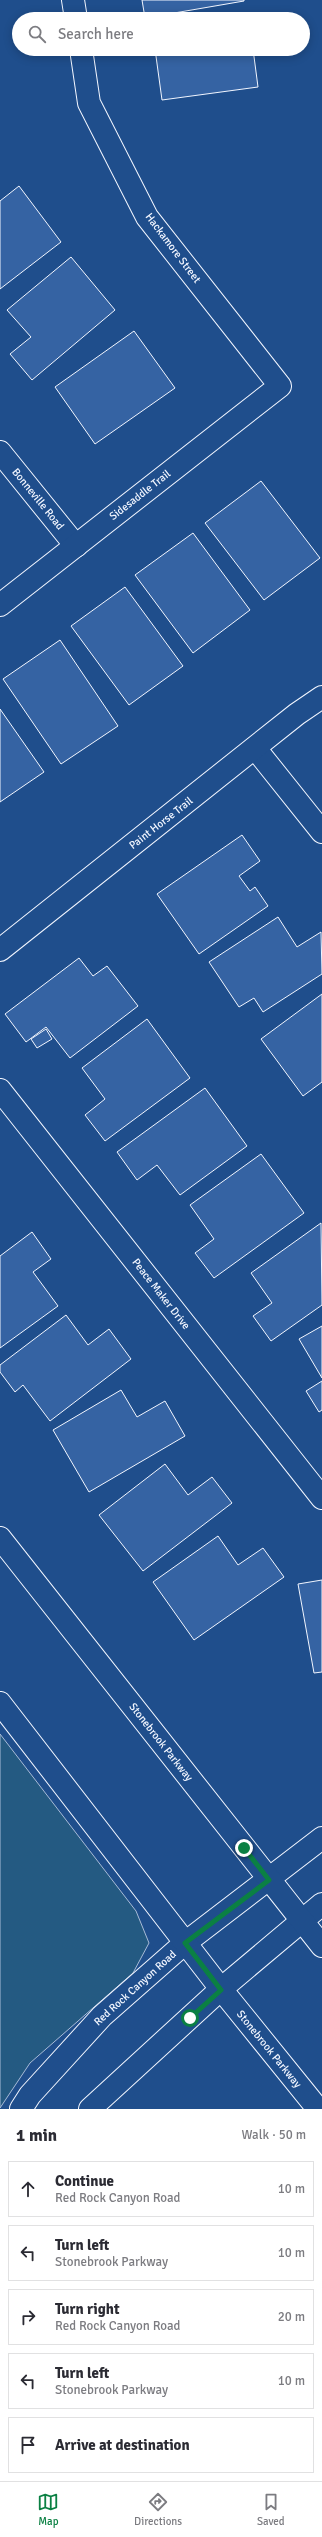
<!DOCTYPE html>
<html lang="en">
<head>
<meta charset="utf-8">
<style>
	body { margin:0; font-family:Signika,sans-serif; background:#f2f2f3; color:#2b2b33 }
	.stop { position:absolute; width:12px; height:12px; margin:-9px; border:3px solid #0b8043; border-radius:50%; background:#fff }
	.stop.end { background:#0b8043; border-color:#fff; box-shadow:0 1px 4px #0008 }
	.list { margin:0; padding:0; list-style:none }
	h2 { display:flex; justify-content:space-between; align-items:center; height:52px; margin:0; padding:0 16px; font-size:17px }
	h2 small { font-size:13px; font-weight:400; color:#7c7c81 }
	.list li { display:grid; grid-template-columns:26px 1fr auto; gap:12px; align-items:center; box-sizing:border-box; height:56px; margin:0 8px 8px; padding:0 8px; border:1px solid #e1e1e2; border-radius:0px }
	.list b { display:block; font-size:15px; white-space:nowrap }
	.list p { margin:0; font-size:13px; white-space:nowrap; color:#7c7c81 }
	.list em { font-size:13px; font-style:normal; color:#7c7c81 }
	.icon { flex:none; width:22px; height:22px; fill:none; stroke:currentColor; stroke-width:2; stroke-linecap:round; stroke-linejoin:round }
	.map { position:relative; flex:none; width:322px; height:2109px; overflow:hidden }
	.search { position:absolute; background:#fff; box-shadow:0 2px 10px #0003; left:12px; right:12px; top:12px; height:44px; display:flex; align-items:center; gap:10px; box-sizing:border-box; padding:0 14px; border-radius:22px; color:#7c7c81; font-size:15px }
	.sheet { height:372px; background:#fff }
	nav { display:flex; justify-content:space-around; align-items:center; box-sizing:border-box; height:56px; border-top:1px solid #e1e1e2; background:#fff; font-size:11px; color:#7c7c81 }
	nav a { display:grid; justify-items:center; gap:2px }
	nav .on { color:#0b8043 }
	.map>svg:first-child { display:block }
	.green { fill:#245a82; stroke:#a8bbd7 }
	.building { fill:#3563a3; stroke:#f2f6ff }
	.lines { fill:none; stroke-linecap:round; stroke-linejoin:round }
	.minor-casing { stroke:#f2f6ff; stroke-width:24 }
	.major-casing { stroke:#f2f6ff; stroke-width:24 }
	.minor { stroke:#1f4e8c; stroke-width:22 }
	.major { stroke:#1f4e8c; stroke-width:22 }
	.route { stroke:#0b8043; stroke-width:5 }
	.labels { text-anchor:middle; dominant-baseline:central; stroke-width:3; stroke-linejoin:round; paint-order:stroke }
	.street-label { font-size:11px; fill:#f2f6ff; stroke:#1f4e8c }
</style>
</head>
<body>
<div class="map">
<svg width="322" height="2109" viewBox="0 0 322 2109">
	<rect width="100%" height="100%" fill="#1f4e8c"/>
	<path class="green" d="M0,1734L136,1911L149,1943L133,1973L30,2063L0,2108Z"/>
	<g class="building">
		<path d="M142,0H244V1L145,18Z"/>
		<path d="M155,49H253L258,87L162,100Z"/>
		<path d="M19,186L61,242L0,289V201Z"/>
		<path d="M71,257L115,310L32,380L10,354L31,337L7,310Z"/>
		<path d="M134,331L175,388L95,444L55,387Z"/>
		<path d="M261,481L320,558L264,600L205,523Z"/>
		<path d="M193,533L250,610L193,653L135,575Z"/>
		<path d="M125,587L183,666L129,705L71,626Z"/>
		<path d="M60,640L118,726L61,764L3,679Z"/>
		<path d="M0,709L44,772L0,802Z"/>
		<path d="M242,835L260,861L239,876L250,891L255,887L268,906L199,954L157,894Z"/>
		<path d="M278,917L297,947L321,932L322,974L263,1012L254,998L239,1007L209,962Z"/>
		<path d="M79,958L93,976L107,966L138,1006L70,1058L46,1027L26,1042L5,1014Z"/>
		<path d="M322,994V1082L303,1096L261,1039Z"/>
		<path d="M147,1019L190,1078L105,1141L85,1115L105,1099L82,1068Z"/>
		<path d="M46,1029L52,1039L37,1048L31,1039Z"/>
		<path d="M205,1088L247,1146L180,1195L157,1165L137,1180L117,1152Z"/>
		<path d="M261,1154L304,1213L214,1278L195,1253L214,1239L190,1205Z"/>
		<path d="M321,1223L322,1305L271,1341L253,1316L272,1303L251,1273Z"/>
		<path d="M32,1232L51,1259L33,1272L58,1306L0,1348V1256Z"/>
		<path d="M66,1315L88,1345L109,1329L131,1359L50,1421L23,1385L15,1392L0,1372V1365Z"/>
		<path d="M322,1326V1378L299,1339Z"/>
		<path d="M322,1381V1410L319,1412L306,1391Z"/>
		<path d="M121,1390L137,1417L165,1401L185,1436L89,1492L53,1430Z"/>
		<path d="M165,1464L188,1495L212,1477L232,1503L143,1571L99,1515Z"/>
		<path d="M218,1536L238,1565L263,1548L284,1577L194,1640L153,1582Z"/>
		<path d="M322,1580V1672L314,1673L298,1584Z"/>
	</g>
	<g class="lines">
		<defs>
			<g id="minor">
				<path d="M73,0L76,19"/>
				<path d="M0,452L76,546"/>
				<path d="M0,605L280,386L147,217L89,103L81,49"/>
				<path d="M255,748L322,832"/>
				<path d="M0,950L297,714L322,697"/>
				<path d="M0,1090L322,1498"/>
				<path d="M21,2109L30,2095L102,2016L185,1943L322,1838"/>
				<path d="M90,2109L221,1989L322,1904"/>
			</g>
			<g id="major">
				<path d="M0,1538L322,1946"/>
				<path d="M0,1703L221,1989L318,2109"/>
			</g>
		</defs>
		<use href="#minor" class="minor-casing"/>
		<use href="#major" class="major-casing"/>
		<use href="#minor" class="minor"/>
		<use href="#major" class="major"/>
	</g>
	<g class="lines">
		<path class="route" d="M190,2018L221,1990L185,1943L269,1880L244,1848"/>
	</g>
	<g class="labels">
		<g class="street-label">
			<text transform="translate(173 248) rotate(53)">Hackamore Street</text>
			<text transform="translate(140 495) rotate(-38)">Sidesaddle Trail</text>
			<text transform="translate(38 499) rotate(51)">Bonneville Road</text>
			<text transform="translate(161 823) rotate(-38)">Paint Horse Trail</text>
			<text transform="translate(161 1294) rotate(52)">Peace Maker Drive</text>
			<text transform="translate(161 1742) rotate(52)">Stonebrook Parkway</text>
			<text transform="translate(135 1988) rotate(-42)">Red Rock Canyon Road</text>
			<text transform="translate(269 2049) rotate(51)">Stonebrook Parkway</text>
		</g>
	</g>
</svg>
<div class="stop" style="left:190px;top:2018px"></div>
<div class="stop end" style="left:244px;top:1848px"></div>
<div class="search"><svg class="icon" aria-label="search" viewBox="0 0 24 24"><circle cx="10" cy="10" r="6"/><path d="M15 15l6 6"/></svg>Search here</div>
</div>
<section class="sheet">
<h2>1 min<small>Walk · 50 m</small></h2>
<ul class="list">
<li><svg class="icon" aria-label="ahead" viewBox="0 0 24 24"><path d="M12 20V5M6 11l6-6 6 6"/></svg><div><b>Continue</b><p>Red Rock Canyon Road</p></div><em>10 m</em></li>
<li><svg class="icon" aria-label="left" viewBox="0 0 24 24"><path d="M17 20v-9H6M10 6l-5 5 5 5"/></svg><div><b>Turn left</b><p>Stonebrook Parkway</p></div><em>10 m</em></li>
<li><svg class="icon" aria-label="right" viewBox="0 0 24 24"><path d="M7 20v-9h11M14 6l5 5-5 5"/></svg><div><b>Turn right</b><p>Red Rock Canyon Road</p></div><em>20 m</em></li>
<li><svg class="icon" aria-label="left" viewBox="0 0 24 24"><path d="M17 20v-9H6M10 6l-5 5 5 5"/></svg><div><b>Turn left</b><p>Stonebrook Parkway</p></div><em>10 m</em></li>
<li><svg class="icon" aria-label="arrive" viewBox="0 0 24 24"><path d="M6 21V4h12l-3 4 3 4H6"/></svg><div><b>Arrive at destination</b></div></li>
</ul>
</section>
<nav>
<a class="on"><svg class="icon" aria-label="map" viewBox="0 0 24 24"><path d="M3 6l6-2 6 2 6-2v14l-6 2-6-2-6 2zM9 4v14M15 6v14"/></svg>Map</a>
<a><svg class="icon" aria-label="directions" viewBox="0 0 24 24"><path d="M12 3l9 9-9 9-9-9zM9 14v-3h6M13 9l2 2-2 2"/></svg>Directions</a>
<a><svg class="icon" aria-label="saved" viewBox="0 0 24 24"><path d="M7 4h10v16l-5-4-5 4z"/></svg>Saved</a>
</nav>
</body>
</html>
